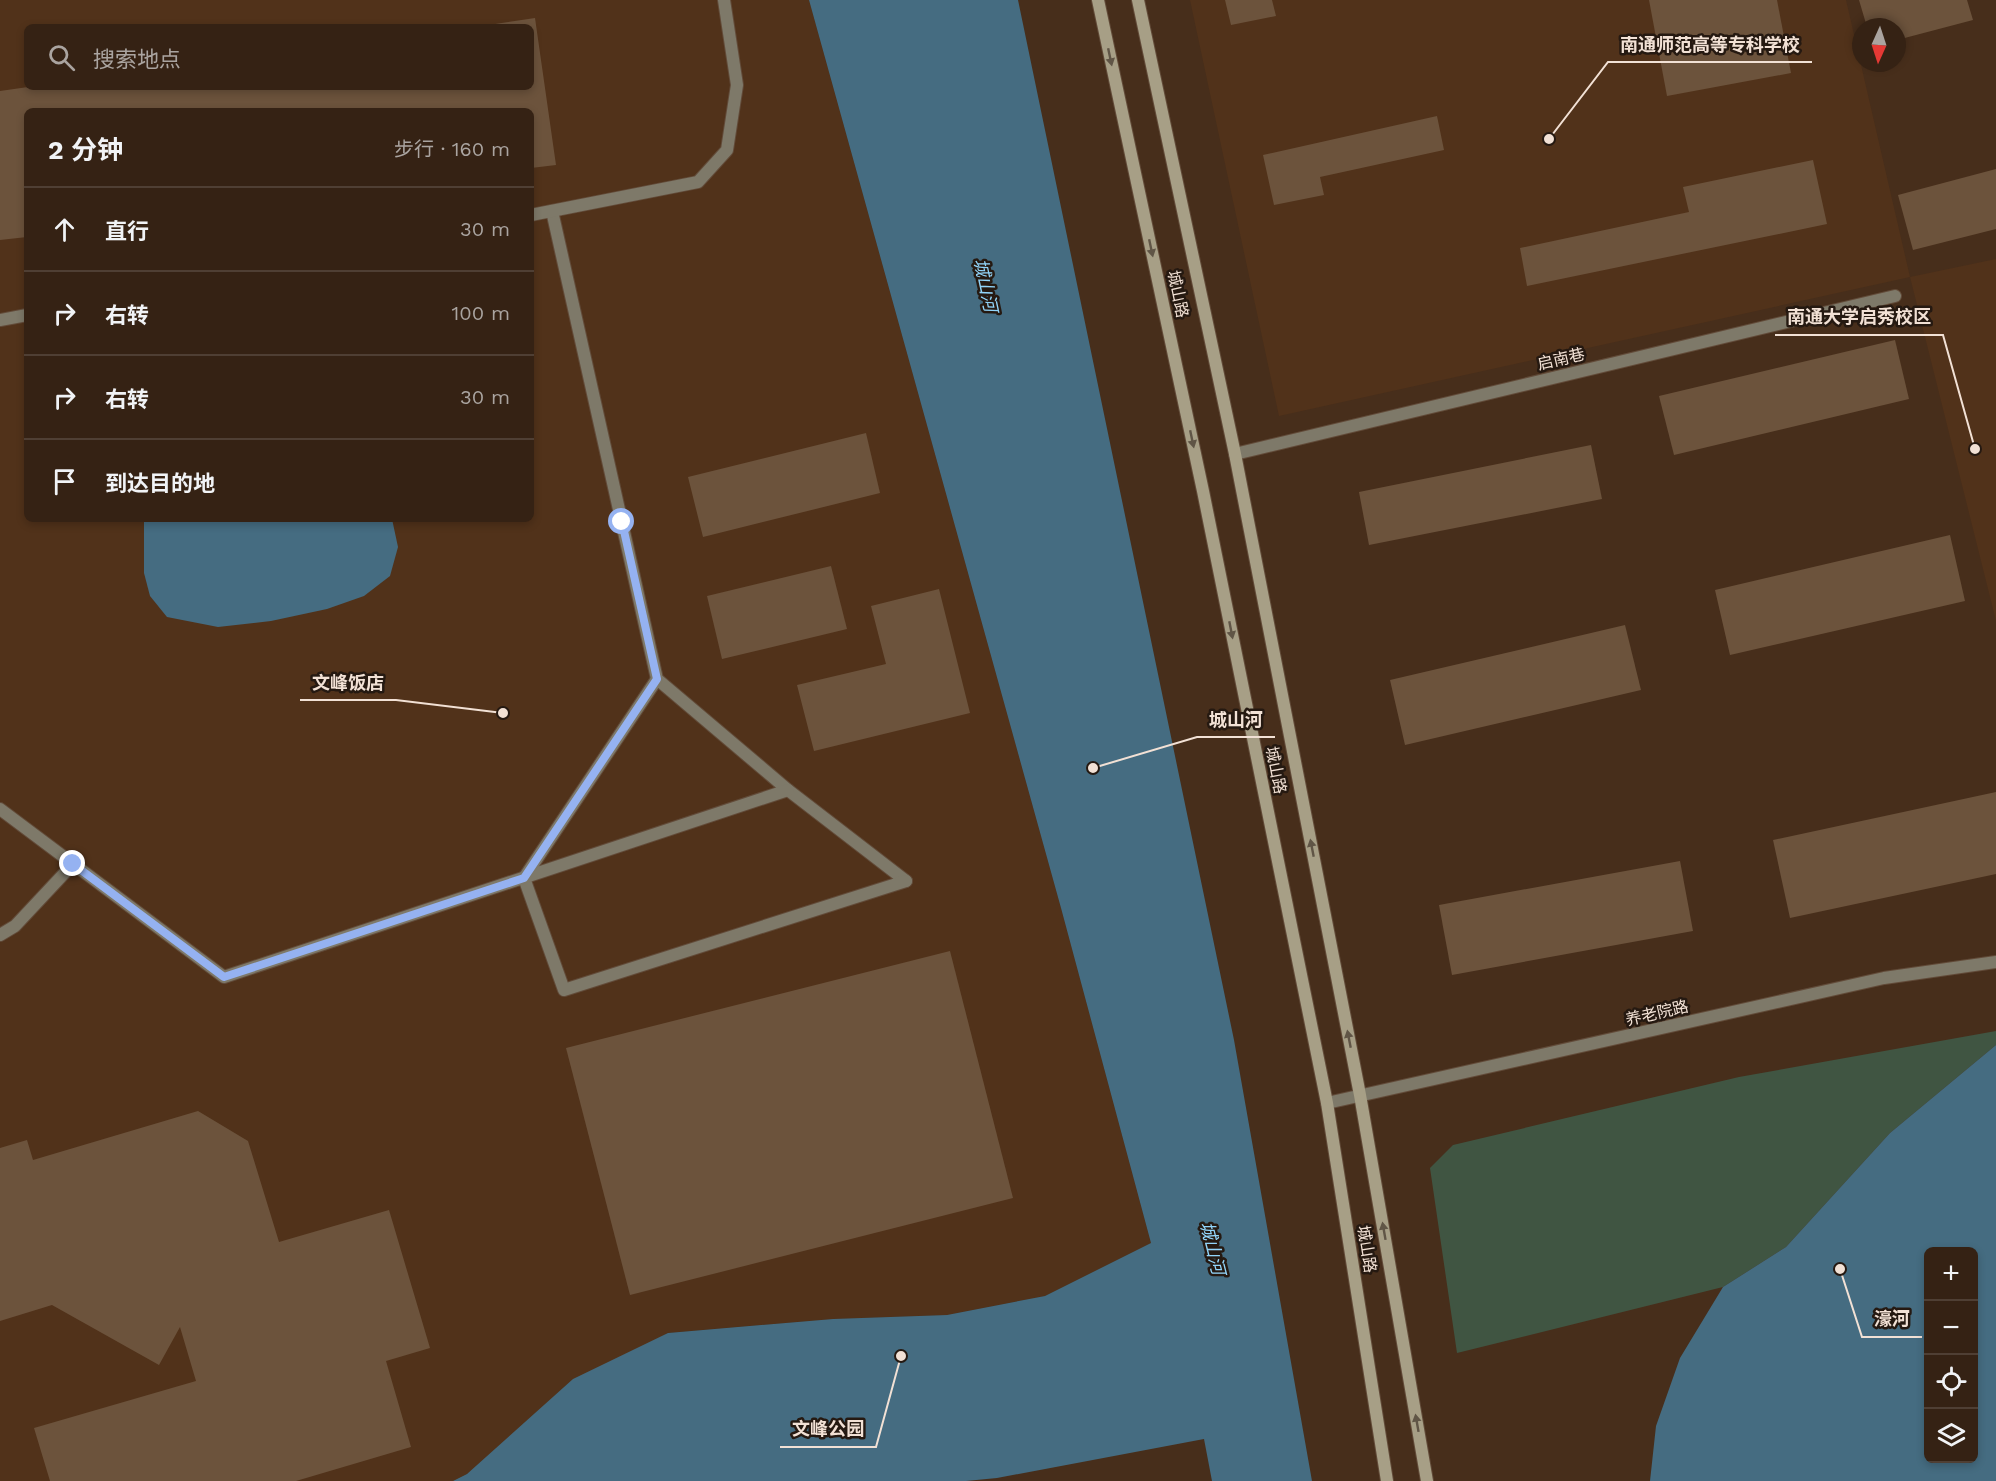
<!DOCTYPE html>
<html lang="zh">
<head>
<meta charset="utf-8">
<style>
	body { margin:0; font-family:"Work Sans","Noto Sans SC",sans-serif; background:#402f22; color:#f1f3f6 }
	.controls { position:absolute; right:18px; bottom:18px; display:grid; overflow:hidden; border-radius:9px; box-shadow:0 3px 9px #0003 }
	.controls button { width:54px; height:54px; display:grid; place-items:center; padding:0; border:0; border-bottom:2px solid #4f3f34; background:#352214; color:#f1f3f6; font:30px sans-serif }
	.compass { position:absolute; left:1852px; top:18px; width:54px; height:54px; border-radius:50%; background:#352214; box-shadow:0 3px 9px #0003; rotate:183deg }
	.stop { position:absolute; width:18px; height:18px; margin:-14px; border:4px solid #95b2f1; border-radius:50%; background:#fff }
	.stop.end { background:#95b2f1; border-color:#fff; box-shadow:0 2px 6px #0008 }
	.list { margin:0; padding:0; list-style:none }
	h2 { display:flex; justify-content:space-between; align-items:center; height:78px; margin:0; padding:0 24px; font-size:26px }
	h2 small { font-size:20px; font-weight:400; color:#aaa4a0 }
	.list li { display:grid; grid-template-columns:39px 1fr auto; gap:18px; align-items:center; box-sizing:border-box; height:84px; padding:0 24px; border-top:2px solid #4f3f34 }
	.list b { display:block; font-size:22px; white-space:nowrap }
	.list em { font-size:20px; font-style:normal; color:#aaa4a0 }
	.icon { flex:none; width:33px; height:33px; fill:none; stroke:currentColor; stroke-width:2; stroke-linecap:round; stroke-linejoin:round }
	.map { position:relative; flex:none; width:1996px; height:1481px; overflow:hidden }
	.search { position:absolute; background:#352214; box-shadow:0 3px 9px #0003; left:24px; top:24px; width:510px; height:66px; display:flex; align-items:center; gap:15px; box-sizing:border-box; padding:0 21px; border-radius:9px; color:#aaa4a0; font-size:22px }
	.panel { position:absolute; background:#352214; box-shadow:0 3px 9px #0003; left:24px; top:108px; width:510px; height:414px; border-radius:9px }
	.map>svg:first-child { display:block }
	.built { fill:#51321a; fill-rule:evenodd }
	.green { fill:#405542 }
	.water { fill:#456c81; fill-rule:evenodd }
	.building { fill:#6c533c }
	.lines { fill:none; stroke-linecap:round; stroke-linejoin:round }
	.service-casing { stroke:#624b39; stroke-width:14 }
	.minor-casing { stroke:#624b39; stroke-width:14 }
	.tertiary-casing { stroke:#624b39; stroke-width:14 }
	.secondary-casing { stroke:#624b39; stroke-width:14 }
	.service { stroke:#7e7969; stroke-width:12 }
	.minor { stroke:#7e7969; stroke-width:12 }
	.tertiary { stroke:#7e7969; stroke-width:12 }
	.secondary { stroke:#a79f86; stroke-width:12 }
	.oneway { fill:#605546 }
	.route { stroke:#95b2f1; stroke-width:8 }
	.labels { text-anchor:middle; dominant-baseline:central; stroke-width:5; stroke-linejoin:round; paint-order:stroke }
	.street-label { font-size:16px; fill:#f2e1d5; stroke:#251911 }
	.water-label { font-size:18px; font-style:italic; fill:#92d5fa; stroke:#251911 }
	.leader { fill:none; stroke:#f2e1d5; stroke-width:2 }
	.callout-dot { fill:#f2e1d5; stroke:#251911; stroke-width:2 }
	.callout-label { font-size:18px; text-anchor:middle; font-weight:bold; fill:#f2e1d5; stroke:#251911; stroke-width:5; stroke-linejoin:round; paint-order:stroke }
</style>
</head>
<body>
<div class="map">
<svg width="1996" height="1481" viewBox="0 0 1996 1481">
	<rect width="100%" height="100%" fill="#472e1b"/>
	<g class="built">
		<path d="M0,0H809L1061,908L1151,1243L1045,1296L947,1315L833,1319L667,1333L467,1474L453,1481H0ZM27,27H531V87H27ZM27,111H531V519H27Z"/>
		<path d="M1190,0H1846L1910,277L1996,259V621L1910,277L1279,416Z"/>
	</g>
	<path class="green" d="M1996,1031V1045L1890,1133L1786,1247L1723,1287L1457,1353L1430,1168L1453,1145L1739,1077Z"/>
	<g class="water">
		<path d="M809,0H1018L1234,1040L1312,1481H1212L1204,1439L997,1478L966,1481H453L467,1474L573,1379L668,1333L833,1319L947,1315L1045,1296L1151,1243L1061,908Z"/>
		<path d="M144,519H392L398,547L390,576L364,596L327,609L271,621L218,627L167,617L150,596L144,573Z"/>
		<path d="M1996,1045V1481H1650L1656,1426L1680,1358L1723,1287L1786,1247L1890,1133ZM1928,1252H1974V1458H1928Z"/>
	</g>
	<g class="building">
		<path d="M1225,0H1272L1276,16L1231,25Z"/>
		<path d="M1649,0H1777L1791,73L1667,96Z"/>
		<path d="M1859,0H1967L1973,20L1897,40V27H1867Z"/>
		<path d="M535,18L556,165L531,168V111H27V237L0,240V91L28,87H531V27L482,26Z"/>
		<path d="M1437,116L1444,150L1320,177L1324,195L1274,205L1263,155Z"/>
		<path d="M1813,160L1827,224L1527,286L1520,248L1689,212L1683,187Z"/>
		<path d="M1996,169V229L1913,250L1898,195Z"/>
		<path d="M1895,340L1909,399L1674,455L1659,396Z"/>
		<path d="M866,433L880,493L703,537L688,477Z"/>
		<path d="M1591,445L1602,499L1369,545L1359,492Z"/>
		<path d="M1950,535L1965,601L1730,655L1715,590Z"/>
		<path d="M831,566L847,629L722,659L707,596Z"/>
		<path d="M939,589L970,713L814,751L797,685L886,664L871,606Z"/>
		<path d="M1625,625L1641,690L1405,745L1390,680Z"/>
		<path d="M1996,792V874L1790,918L1773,840Z"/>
		<path d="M1680,861L1693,931L1452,975L1439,905Z"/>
		<path d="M950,951L1013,1198L630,1295L566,1048Z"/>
		<path d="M198,1111L248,1141L279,1242L389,1210L430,1348L386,1361L411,1447L296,1481H50L34,1428L196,1381L180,1327L159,1365L52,1305L0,1321V1148L27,1140L33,1160Z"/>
	</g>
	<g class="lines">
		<defs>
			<g id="service">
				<path d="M552,211L657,679L788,790L906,881"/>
				<path d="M531,215L698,182L727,150L737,85L724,0"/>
				<path d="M0,320L27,315"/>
				<path d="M657,679L524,878L564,990L906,881"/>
				<path d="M0,809L224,977L788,790"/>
				<path d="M0,935L15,926L73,864"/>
			</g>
			<path id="minor" d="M1235,454L1895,296"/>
			<path id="tertiary" d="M1327,1103L1884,978L1996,962"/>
			<g id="secondary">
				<path d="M1098,0L1203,491L1327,1103L1387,1481"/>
				<path d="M1138,0L1235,454L1360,1095L1427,1481"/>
			</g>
		</defs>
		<use href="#service" class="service-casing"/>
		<use href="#minor" class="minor-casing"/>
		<use href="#tertiary" class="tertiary-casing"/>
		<use href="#secondary" class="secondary-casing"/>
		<use href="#service" class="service"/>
		<use href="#minor" class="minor"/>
		<use href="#tertiary" class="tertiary"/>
		<use href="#secondary" class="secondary"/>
	</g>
	<defs><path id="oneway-solid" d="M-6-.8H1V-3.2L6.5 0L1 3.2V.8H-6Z" transform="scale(1.5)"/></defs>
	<g class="oneway">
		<use href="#oneway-solid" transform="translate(1110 57) rotate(78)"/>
		<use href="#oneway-solid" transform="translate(1151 248) rotate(78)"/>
		<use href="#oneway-solid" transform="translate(1192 439) rotate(78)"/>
		<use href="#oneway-solid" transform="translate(1231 630) rotate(79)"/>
		<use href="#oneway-solid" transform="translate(1312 848) rotate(-101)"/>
		<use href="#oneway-solid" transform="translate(1349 1039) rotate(-101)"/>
		<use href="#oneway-solid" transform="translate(1384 1231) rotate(-100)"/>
		<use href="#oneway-solid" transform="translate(1417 1423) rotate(-100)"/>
	</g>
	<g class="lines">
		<path class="route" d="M73,864L224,977L524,878L657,679L622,522"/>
	</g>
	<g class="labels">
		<g class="street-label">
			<text transform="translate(1178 294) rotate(78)">城山路</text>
			<text transform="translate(1561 359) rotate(-13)">启南巷</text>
			<text transform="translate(1276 770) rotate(79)">城山路</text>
			<text transform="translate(1657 1013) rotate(-13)">养老院路</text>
			<text transform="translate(1367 1249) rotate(81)">城山路</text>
		</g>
		<g class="water-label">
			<text transform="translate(986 285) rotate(78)">城山河</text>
			<text transform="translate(1213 1248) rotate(76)">城山河</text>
		</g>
	</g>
	<path class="leader" d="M1549 139L1608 62H1812M1975 449L1943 335H1775M503 713L396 700H300M1093 768L1197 737H1275M1840 1269L1862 1337H1922M901 1356L876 1447H780"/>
	<g class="callout-dot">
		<circle cx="1549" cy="139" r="6"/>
		<circle cx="1975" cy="449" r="6"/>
		<circle cx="503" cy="713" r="6"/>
		<circle cx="1093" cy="768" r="6"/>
		<circle cx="1840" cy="1269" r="6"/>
		<circle cx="901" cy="1356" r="6"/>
	</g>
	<g class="callout-label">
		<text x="1710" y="51">南通师范高等专科学校</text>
		<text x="1859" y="323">南通大学启秀校区</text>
		<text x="348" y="689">文峰饭店</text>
		<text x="1236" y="726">城山河</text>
		<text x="1892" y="1325">濠河</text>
		<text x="828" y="1435">文峰公园</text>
	</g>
</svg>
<div class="controls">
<button>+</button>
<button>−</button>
<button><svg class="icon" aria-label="locate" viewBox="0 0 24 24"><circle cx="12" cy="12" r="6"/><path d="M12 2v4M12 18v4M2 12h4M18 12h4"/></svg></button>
<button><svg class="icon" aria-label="layers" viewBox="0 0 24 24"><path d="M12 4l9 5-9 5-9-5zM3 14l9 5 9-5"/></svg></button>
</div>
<svg class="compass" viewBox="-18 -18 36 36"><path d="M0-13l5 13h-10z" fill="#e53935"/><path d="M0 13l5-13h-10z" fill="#aaa4a0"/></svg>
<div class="stop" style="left:622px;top:522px"></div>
<div class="stop end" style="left:73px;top:864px"></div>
<div class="search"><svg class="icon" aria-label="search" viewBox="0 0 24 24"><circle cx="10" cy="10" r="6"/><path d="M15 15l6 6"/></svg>搜索地点</div>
<section class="panel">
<h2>2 分钟<small>步行 · 160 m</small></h2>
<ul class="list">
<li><svg class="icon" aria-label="ahead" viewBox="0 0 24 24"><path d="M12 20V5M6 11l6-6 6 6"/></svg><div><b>直行</b></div><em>30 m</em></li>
<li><svg class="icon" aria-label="right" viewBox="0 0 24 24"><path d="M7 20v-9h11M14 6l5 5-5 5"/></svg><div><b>右转</b></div><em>100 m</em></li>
<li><svg class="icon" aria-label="right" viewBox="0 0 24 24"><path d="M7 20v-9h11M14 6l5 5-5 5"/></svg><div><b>右转</b></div><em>30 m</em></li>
<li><svg class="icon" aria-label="arrive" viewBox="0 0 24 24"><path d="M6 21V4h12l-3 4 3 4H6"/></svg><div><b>到达目的地</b></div></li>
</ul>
</section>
</div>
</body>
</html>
